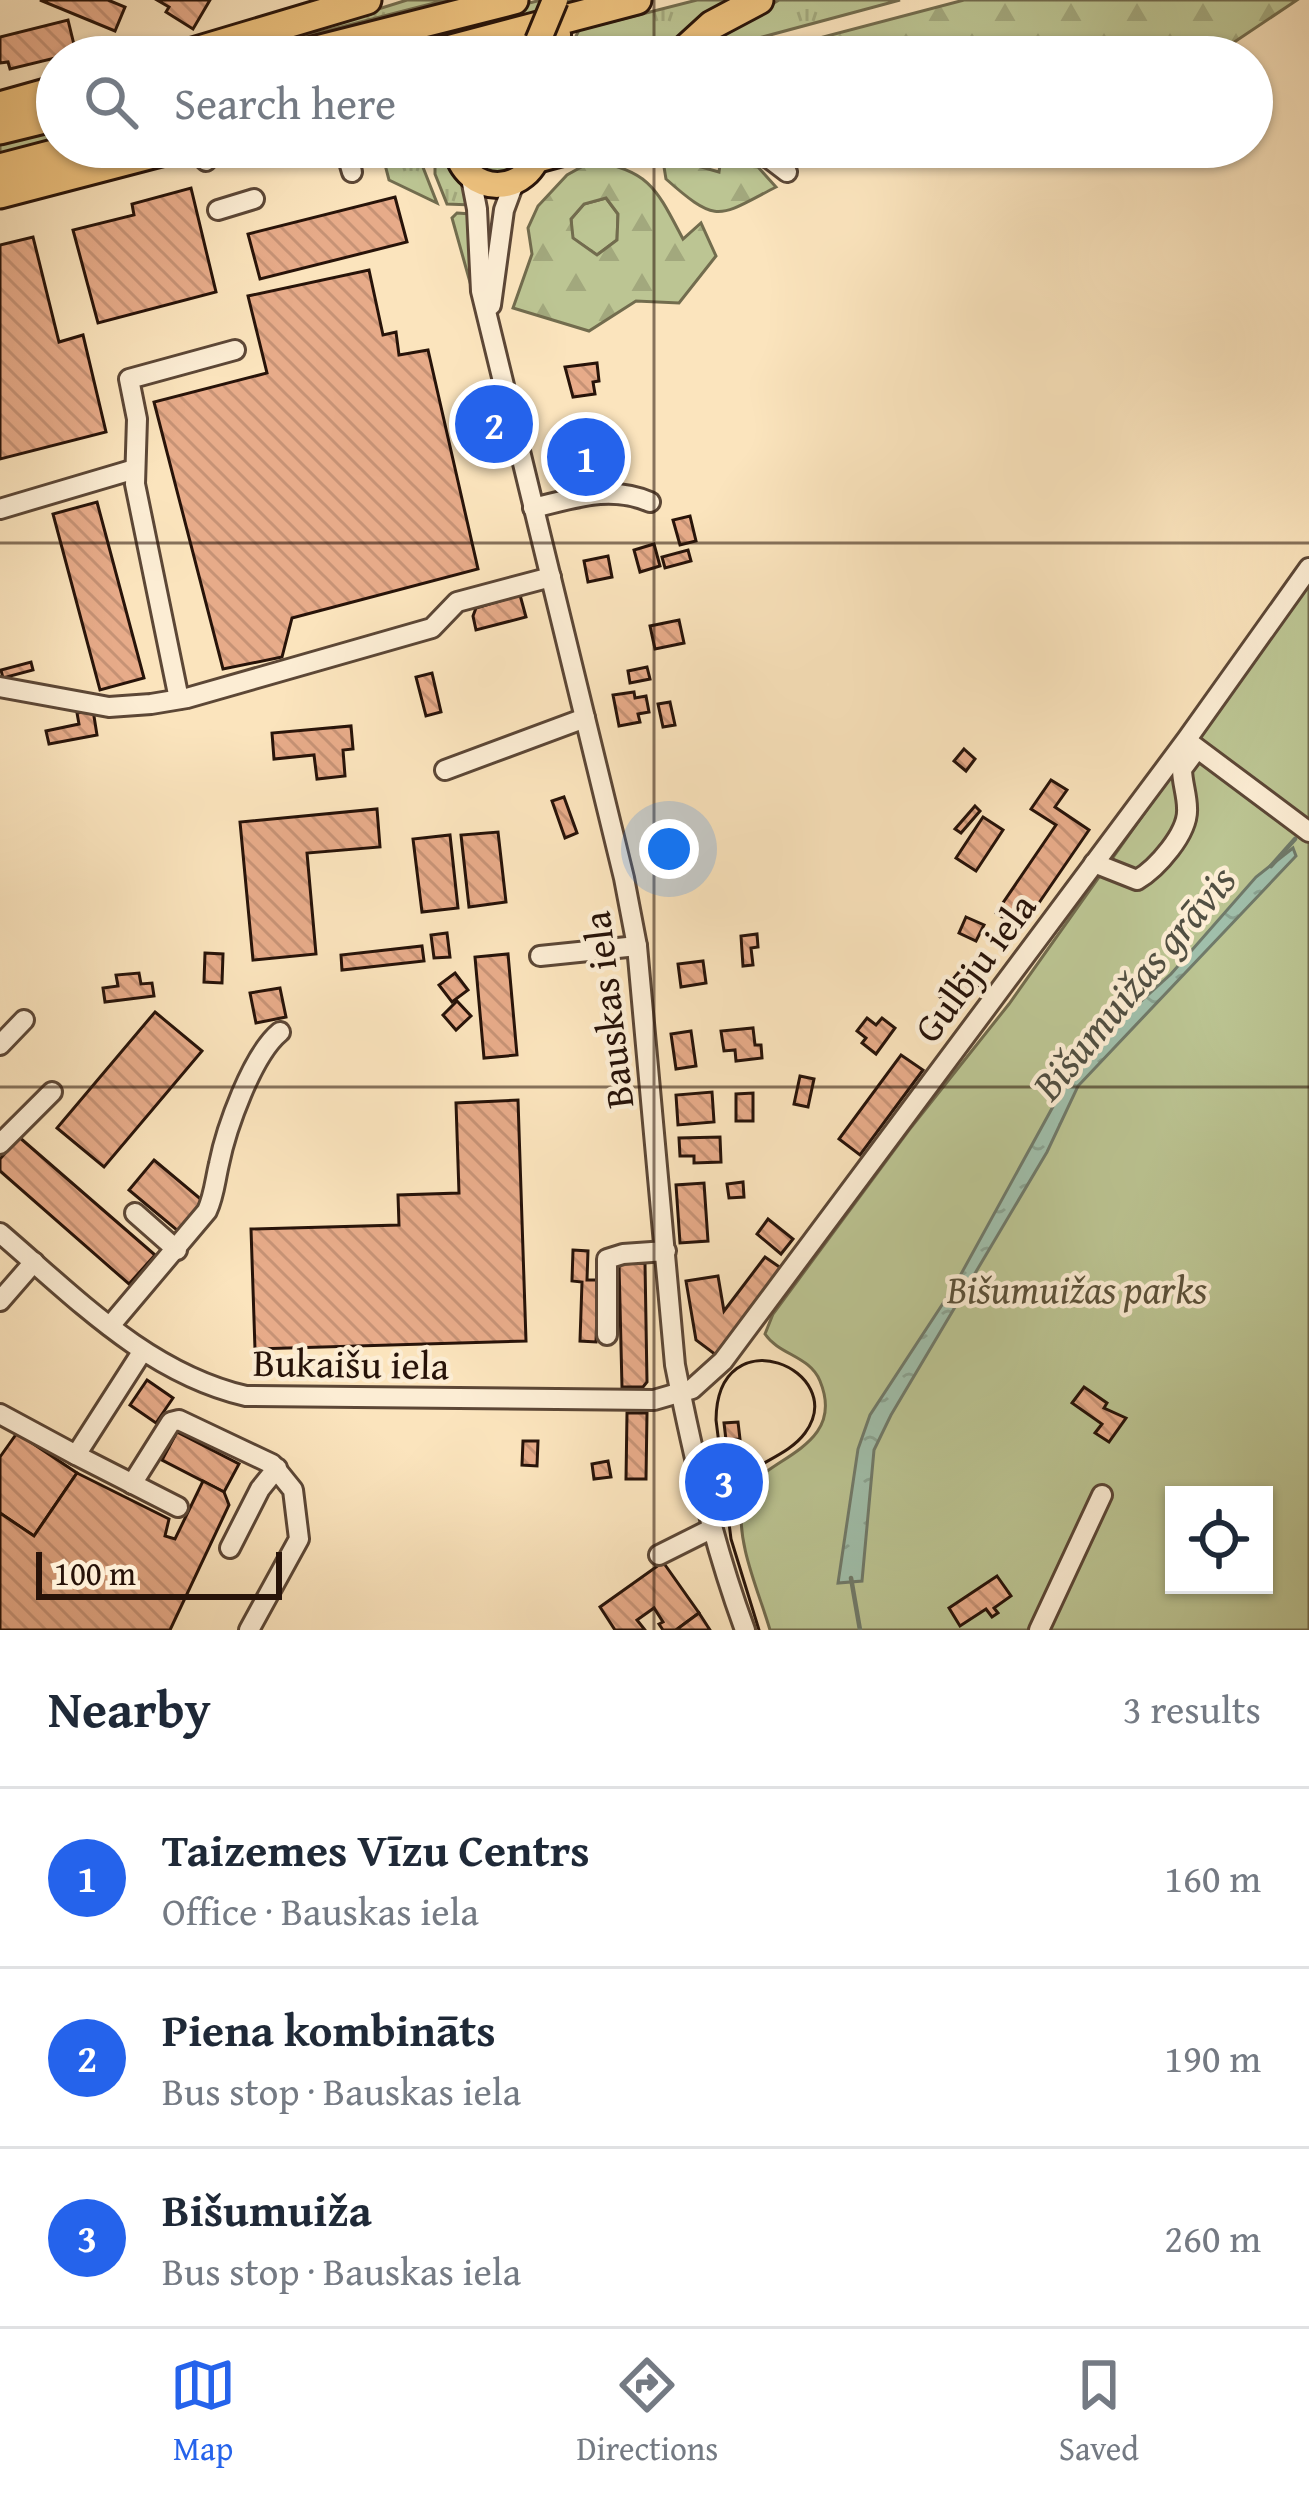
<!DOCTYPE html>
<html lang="en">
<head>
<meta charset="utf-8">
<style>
	body { margin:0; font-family:"Gentium Book Plus",serif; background:#f2f2f3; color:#1f2937 }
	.controls { position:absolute; right:36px; bottom:36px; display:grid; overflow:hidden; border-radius:0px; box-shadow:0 3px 9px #0004 }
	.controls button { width:108px; height:108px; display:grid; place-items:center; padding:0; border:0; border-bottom:3px solid #e0e1e3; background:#fff; color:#1f2937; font:60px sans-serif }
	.scale { position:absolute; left:36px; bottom:30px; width:246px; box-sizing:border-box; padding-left:12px; border:6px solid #271309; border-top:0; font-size:33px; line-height:42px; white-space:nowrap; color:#271309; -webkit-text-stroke:9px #fcedd4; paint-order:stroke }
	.you { position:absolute; left:669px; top:849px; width:42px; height:42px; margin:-30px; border:9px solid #fff; border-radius:50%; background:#1a73e8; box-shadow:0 0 0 18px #1a73e833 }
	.badge { display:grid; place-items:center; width:78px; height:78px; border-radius:50%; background:#2563eb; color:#fff; font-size:39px; font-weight:700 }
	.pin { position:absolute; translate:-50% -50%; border:6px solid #fff; box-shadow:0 3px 12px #0006 }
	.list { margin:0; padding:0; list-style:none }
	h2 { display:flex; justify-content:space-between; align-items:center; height:156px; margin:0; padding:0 48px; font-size:51px }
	h2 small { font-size:39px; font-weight:400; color:#747a83 }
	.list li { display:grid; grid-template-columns:78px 1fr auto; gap:36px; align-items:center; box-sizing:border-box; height:180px; padding:0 48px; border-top:3px solid #e0e1e3 }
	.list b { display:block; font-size:45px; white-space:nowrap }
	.list p { margin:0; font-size:39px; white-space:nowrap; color:#747a83 }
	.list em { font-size:39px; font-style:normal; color:#747a83 }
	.icon { flex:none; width:66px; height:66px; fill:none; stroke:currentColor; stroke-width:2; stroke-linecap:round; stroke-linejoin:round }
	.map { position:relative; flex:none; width:1309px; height:1630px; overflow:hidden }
	.search { position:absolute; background:#fff; box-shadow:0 3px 9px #0004; left:36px; right:36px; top:36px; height:132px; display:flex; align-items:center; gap:30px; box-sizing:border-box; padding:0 42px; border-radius:66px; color:#747a83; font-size:45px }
	.sheet { height:696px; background:#fff }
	nav { display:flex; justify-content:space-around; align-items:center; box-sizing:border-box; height:168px; border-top:3px solid #e0e1e3; background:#fff; font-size:33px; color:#747a83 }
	nav a { display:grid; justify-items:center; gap:6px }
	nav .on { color:#2563eb }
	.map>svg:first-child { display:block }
	.grass { fill:url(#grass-tufts); stroke:#726c4e; stroke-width:3 }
	.forest { fill:url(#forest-firs); stroke:#726c4e; stroke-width:3; fill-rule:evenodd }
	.park { fill:#bcc593; stroke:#726c4e; stroke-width:3; fill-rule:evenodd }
	.water { fill:url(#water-ripples); stroke:#707a6a; stroke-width:3 }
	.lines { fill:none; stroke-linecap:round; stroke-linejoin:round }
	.stream { stroke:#707a6a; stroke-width:4.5 }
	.building { fill:url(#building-back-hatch); stroke:#271309; stroke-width:3 }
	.minor-casing { stroke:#5c4736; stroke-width:24 }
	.major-casing { stroke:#271309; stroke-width:30 }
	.highway-casing { stroke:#271309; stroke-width:33 }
	.minor { stroke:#fcedd4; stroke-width:18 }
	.major { stroke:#eec27e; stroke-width:24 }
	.highway { stroke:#eec27e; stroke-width:27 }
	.tram { stroke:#271309; stroke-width:3 }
	.major-bridge-casing { stroke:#271309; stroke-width:30; stroke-linecap:butt }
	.major-bridge { stroke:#eec27e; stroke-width:24 }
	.grid { fill:none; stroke:#271309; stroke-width:3; stroke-opacity:0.55 }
	.labels { text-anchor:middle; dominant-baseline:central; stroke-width:9; stroke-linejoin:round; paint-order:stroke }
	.street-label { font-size:39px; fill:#271309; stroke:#fcedd4 }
	.park-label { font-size:39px; font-style:italic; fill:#5b5139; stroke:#fcedd4 }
	.water-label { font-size:42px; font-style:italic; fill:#514f42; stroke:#fcedd4 }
</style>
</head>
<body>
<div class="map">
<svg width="1309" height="1630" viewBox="0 0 1309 1630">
	<defs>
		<pattern id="grass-tufts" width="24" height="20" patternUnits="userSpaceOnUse" patternTransform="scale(3)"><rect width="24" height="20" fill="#bcc593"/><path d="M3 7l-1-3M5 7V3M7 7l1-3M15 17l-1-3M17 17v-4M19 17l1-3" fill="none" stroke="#a2a87d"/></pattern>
		<pattern id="forest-firs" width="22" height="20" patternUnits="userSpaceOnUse" patternTransform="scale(3)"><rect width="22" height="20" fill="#bcc593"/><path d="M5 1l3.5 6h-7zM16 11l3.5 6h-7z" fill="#a2a87d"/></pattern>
		<pattern id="water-ripples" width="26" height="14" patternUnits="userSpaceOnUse" patternTransform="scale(3)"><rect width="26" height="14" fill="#a0bfab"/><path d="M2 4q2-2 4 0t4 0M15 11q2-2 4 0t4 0" fill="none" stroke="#8aa392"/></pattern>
		<pattern id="building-back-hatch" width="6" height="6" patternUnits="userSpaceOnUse" patternTransform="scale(3)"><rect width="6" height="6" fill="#e7ab89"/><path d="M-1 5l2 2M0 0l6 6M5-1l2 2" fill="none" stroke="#c69275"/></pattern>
	</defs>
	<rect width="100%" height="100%" fill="#fbe4bd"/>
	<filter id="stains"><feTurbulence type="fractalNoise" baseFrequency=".00167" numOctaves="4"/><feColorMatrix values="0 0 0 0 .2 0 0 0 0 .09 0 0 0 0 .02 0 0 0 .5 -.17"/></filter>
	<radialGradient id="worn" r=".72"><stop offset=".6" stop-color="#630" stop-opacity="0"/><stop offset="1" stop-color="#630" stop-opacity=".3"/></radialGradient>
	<g class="grass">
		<path d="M407,0H446L271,45L273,42Z"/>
		<path d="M541,0H605L385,57H321Z"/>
		<path d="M697,0H735L664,57H566L579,30Z"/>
		<path d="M779,0H900L755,39L717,57H694L701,47Z"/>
		<path d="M57,127V143L0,158V142Z"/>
		<path d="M276,147H415L437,203L389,180L382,153L304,151L258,159L252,154Z"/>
		<path d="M435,147H443C456,165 465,184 471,205L447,204L435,174Z"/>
		<path d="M469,147H529L519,167L500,174L481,168Z"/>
		<path d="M606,198L618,214L617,240L597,255L572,238L571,219L584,204Z"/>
		<path d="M457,213L471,214L475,300L452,218Z"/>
	</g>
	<g class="forest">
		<path d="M964,0H1297L1212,57H763L766,52Z"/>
		<path d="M675,147L694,165L719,172L722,150L718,147H736L735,165L758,167L776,187C718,217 718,225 666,179L662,155Z"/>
		<path d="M785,147H855L809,163Z"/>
		<path d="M592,161C650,170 657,190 683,239L701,223L716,256L679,303L636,301L589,331L513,308L532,254L528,228L538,206L567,175ZM606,198L618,214L617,240L597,255L573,238L571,219L584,204Z"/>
	</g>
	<path class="park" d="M1309,581V1630H770C759,1592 736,1543 742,1503C748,1459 850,1454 820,1381C810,1356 779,1355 765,1334L773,1314L909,1130L1009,1004ZM1174,1495H1264V1585H1174Z"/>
	<path class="water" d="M1293,848L1296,856L1078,1086L1047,1152L891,1415L874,1450L862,1581L838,1583L858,1449L870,1415L955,1285L1067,1081L1098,1049L1118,1022L1171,974L1256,877Z"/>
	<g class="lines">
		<g class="stream">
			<path d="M1271,866L1295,839"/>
			<path d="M851,1578L860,1630"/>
		</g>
	</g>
	<g class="building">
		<path d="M40,0H108L125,7L115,31Z"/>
		<path d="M157,0H210L193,29L166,12L169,7Z"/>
		<path d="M68,20L76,53L10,69L8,62L0,63V37Z"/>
		<path d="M191,188L216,292L98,323L73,230L134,215L132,204Z"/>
		<path d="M395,197L407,242L260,279L248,234Z"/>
		<path d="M33,237L59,342L83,335L106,432L0,459V245Z"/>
		<path d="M369,270L383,335L396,332L399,355L428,350L478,569L292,618L282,657L223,669L154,402L267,373L248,296Z"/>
		<path d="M597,363L599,381L593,382L595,394L573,397L565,367Z"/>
		<path d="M591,431L593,438L599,436L605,465L581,470L575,441L579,440L578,433Z"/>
		<path d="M97,502L144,678L100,690L53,514Z"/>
		<path d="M690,516L696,541L680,545L673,520Z"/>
		<path d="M654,544L660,566L640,572L634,550Z"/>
		<path d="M688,550L691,561L665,568L662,557Z"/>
		<path d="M608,556L612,577L588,582L584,561Z"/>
		<path d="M520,595L526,617L476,630L473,616L476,608Z"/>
		<path d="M679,620L684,643L655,649L650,626Z"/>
		<path d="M31,662L33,670L3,678L1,670Z"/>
		<path d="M647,667L650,679L630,683L628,671Z"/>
		<path d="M432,673L441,712L426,716L416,677Z"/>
		<path d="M634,692L635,698L646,696L649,712L638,714L640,722L619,726L613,695Z"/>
		<path d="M670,702L675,725L663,727L658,704Z"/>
		<path d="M93,710L97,735L49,744L46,731L79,724L77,713Z"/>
		<path d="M351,726L353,749L343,750L345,776L317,779L314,755L274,759L272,733Z"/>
		<path d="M964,749L975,759L966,771L954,761Z"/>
		<path d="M1051,780L1067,790L1055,807L1089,830L1021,929L996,913L1056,825L1031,809Z"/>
		<path d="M564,797L577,833L565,838L552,801Z"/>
		<path d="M975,806L980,811L961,833L955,829Z"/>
		<path d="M377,809L380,847L307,853L316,954L253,960L240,822Z"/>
		<path d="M983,817L1003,830L976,871L956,858Z"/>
		<path d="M498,832L506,902L469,907L461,835Z"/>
		<path d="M450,835L458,908L422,912L413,839Z"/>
		<path d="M966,917L984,925L976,941L959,933Z"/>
		<path d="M447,933L450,957L434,958L431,935Z"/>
		<path d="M757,934L758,947L751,948L753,965L743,966L741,936Z"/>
		<path d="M422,946L424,961L342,970L341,955Z"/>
		<path d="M205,953L223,954L222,983L204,982Z"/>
		<path d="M508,954L517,1055L484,1058L475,957Z"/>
		<path d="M703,961L706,983L681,987L678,964Z"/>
		<path d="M964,966L982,982L957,1012L939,996Z"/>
		<path d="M139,973L141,984L152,983L154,996L105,1002L103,988L118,986L116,975Z"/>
		<path d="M455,973L468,990L452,1002L439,985Z"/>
		<path d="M280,988L286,1017L256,1023L250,993Z"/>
		<path d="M457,1001L471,1016L456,1030L443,1015Z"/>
		<path d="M155,1012L202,1051L104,1167L57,1128Z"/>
		<path d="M867,1018L876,1025L882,1018L895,1028L876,1054L862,1043L866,1038L857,1031Z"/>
		<path d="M753,1028L755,1045H761L762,1058L736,1061L735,1050L724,1051L721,1031Z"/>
		<path d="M691,1031L696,1066L676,1069L671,1034Z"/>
		<path d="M901,1055L923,1070L860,1155L839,1139Z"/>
		<path d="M800,1076L814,1079L808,1107L794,1104Z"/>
		<path d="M712,1092L714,1122L678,1125L676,1095Z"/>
		<path d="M753,1093V1121H736V1094Z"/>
		<path d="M518,1100L526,1341L255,1349L251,1229L399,1225L398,1195L459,1193L456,1103Z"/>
		<path d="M19,1137L155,1255L129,1284L0,1171V1159Z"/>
		<path d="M720,1137L721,1162L694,1163V1156H680L679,1138Z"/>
		<path d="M154,1160L203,1201L178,1231L129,1190Z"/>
		<path d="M743,1182L744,1197L729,1198L727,1184Z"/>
		<path d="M704,1183L708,1241L680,1243L676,1185Z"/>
		<path d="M768,1219L793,1239L781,1254L757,1234Z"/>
		<path d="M573,1250L588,1251L587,1280H598L596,1342L580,1341L582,1282L572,1281Z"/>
		<path d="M765,1257L781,1268L716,1355L696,1340L686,1281L718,1276L724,1311Z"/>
		<path d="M645,1263L647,1382L643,1387H622L619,1264Z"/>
		<path d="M147,1380L173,1398L156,1423L130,1405Z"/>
		<path d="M1084,1387L1107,1403L1104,1408L1126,1418L1109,1442L1095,1433L1102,1424L1072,1403Z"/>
		<path d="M627,1413H647L646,1479H626Z"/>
		<path d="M738,1422L740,1439L726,1440L724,1423Z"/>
		<path d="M177,1432L239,1464L224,1492L162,1460Z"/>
		<path d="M17,1433L77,1473L34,1536L0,1513V1457Z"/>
		<path d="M523,1441H538L537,1466L522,1465Z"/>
		<path d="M608,1461L611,1477L594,1479L592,1464Z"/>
		<path d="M77,1473L169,1519L165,1536L175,1539L203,1481L224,1492L229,1505L170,1630H0V1513L34,1536Z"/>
		<path d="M663,1562L699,1613L676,1630H663L659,1624L663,1622L654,1608L637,1620L645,1630H615L600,1607Z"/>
		<path d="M997,1576L1011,1596L994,1608L998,1613L992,1617L986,1609L960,1626L949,1608Z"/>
		<path d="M699,1613L710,1630H676Z"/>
	</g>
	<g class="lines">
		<defs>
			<g id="minor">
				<path d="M202,147L206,161"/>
				<path d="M240,147L242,154"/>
				<path d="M754,147L787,172"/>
				<path d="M318,156L347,155L352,172"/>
				<path d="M471,178L477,209L481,291L624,878L637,946L675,1365C693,1455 713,1543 745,1630"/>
				<path d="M218,210L254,199"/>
				<path d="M491,305L504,210L514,183"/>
				<path d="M533,508C575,498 610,485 650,502"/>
				<path d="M0,509L135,469"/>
				<path d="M0,687L109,707L151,704L187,698L432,628L457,602L551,577"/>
				<path d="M179,699L135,484L137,419L129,379L235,350"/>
				<path d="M1190,743L1309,832"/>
				<path d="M445,770L585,718"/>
				<path d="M1094,863L1137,880C1156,869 1189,833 1187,808C1187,795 1182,782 1182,769L1197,749"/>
				<path d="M540,956L637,946"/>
				<path d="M0,1045L24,1020"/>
				<path d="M0,1144L52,1092"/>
				<path d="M135,1213L177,1250"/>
				<path d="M0,1233C75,1297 147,1373 246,1396L654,1400L692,1389L723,1361L1187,739L1309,568"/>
				<path d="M0,1301L34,1262"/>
				<path d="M110,1326L207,1211C214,1196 215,1181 219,1164C226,1129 252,1055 280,1032"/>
				<path d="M607,1335V1259L623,1254L666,1251"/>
				<path d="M0,1414L76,1455L142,1352"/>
				<path d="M76,1455L178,1507"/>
				<path d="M132,1484L171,1422L179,1420L272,1464L293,1490L299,1539L249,1630"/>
				<path d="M230,1548L260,1489L277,1468"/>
				<path d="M659,1555L711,1529"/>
				<path d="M1039,1630L1102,1495"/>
			</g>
			<g id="major">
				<path d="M549,57L558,35"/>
				<path d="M456,147C464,198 531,197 540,147"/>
			</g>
			<g id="highway">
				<path d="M176,57L367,0"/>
				<path d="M289,57L514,0"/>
				<path d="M421,57L637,0"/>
				<path d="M677,57L712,25L759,0"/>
				<path d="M0,106L57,90"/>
				<path d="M0,130L57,116"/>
				<path d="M538,158L579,147"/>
				<path d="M0,168L80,147"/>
				<path d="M0,194L180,147"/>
			</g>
		</defs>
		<use href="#minor" class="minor-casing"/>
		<use href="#major" class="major-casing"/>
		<use href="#highway" class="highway-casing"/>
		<use href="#minor" class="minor"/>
		<use href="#major" class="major"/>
		<use href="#highway" class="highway"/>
		<path class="tram" d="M729,1518L735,1483C755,1463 788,1456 805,1433C851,1370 717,1314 716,1420L731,1539L759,1630"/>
		<defs>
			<path id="major-bridge" d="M538,41L555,0"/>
		</defs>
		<use href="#major-bridge" class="major-bridge-casing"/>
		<use href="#major-bridge" class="major-bridge"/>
	</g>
	<path class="grid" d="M654,0V57M654,147V1630M0,543H1309M0,1087H1309"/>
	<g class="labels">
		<g class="street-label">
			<text transform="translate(974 967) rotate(-53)">Gulbju iela</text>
			<text transform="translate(607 1010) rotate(-97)">Bauskas iela</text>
			<text transform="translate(351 1363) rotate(1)">Bukaišu iela</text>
		</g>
		<g class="park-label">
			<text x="1077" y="1288">Bišumuižas parks</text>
		</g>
		<g class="water-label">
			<text transform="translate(1133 982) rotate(-50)">Bišumuižas grāvis</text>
		</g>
	</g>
	<rect width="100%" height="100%" filter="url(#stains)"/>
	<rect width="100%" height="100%" fill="url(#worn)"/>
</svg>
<div class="controls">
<button><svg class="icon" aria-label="locate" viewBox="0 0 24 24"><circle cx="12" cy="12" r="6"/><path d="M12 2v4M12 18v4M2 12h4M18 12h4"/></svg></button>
</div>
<div class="scale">100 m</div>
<div class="you"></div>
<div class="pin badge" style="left:586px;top:457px">1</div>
<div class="pin badge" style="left:494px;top:424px">2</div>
<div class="pin badge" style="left:724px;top:1482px">3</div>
<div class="search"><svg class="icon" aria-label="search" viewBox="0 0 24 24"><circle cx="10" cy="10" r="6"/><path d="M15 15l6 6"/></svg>Search here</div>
</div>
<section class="sheet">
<h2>Nearby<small>3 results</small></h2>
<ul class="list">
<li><span class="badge">1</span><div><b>Taizemes Vīzu Centrs</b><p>Office · Bauskas iela</p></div><em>160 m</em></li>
<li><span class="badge">2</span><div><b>Piena kombināts</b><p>Bus stop · Bauskas iela</p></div><em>190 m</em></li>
<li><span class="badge">3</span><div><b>Bišumuiža</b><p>Bus stop · Bauskas iela</p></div><em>260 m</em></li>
</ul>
</section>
<nav>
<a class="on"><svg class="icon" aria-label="map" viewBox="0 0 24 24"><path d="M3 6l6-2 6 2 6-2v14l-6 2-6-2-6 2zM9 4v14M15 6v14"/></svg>Map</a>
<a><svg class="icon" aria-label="directions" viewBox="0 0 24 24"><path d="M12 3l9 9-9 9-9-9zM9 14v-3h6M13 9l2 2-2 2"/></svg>Directions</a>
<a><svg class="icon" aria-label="saved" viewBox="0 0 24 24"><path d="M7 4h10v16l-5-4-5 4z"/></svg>Saved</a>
</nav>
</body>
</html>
